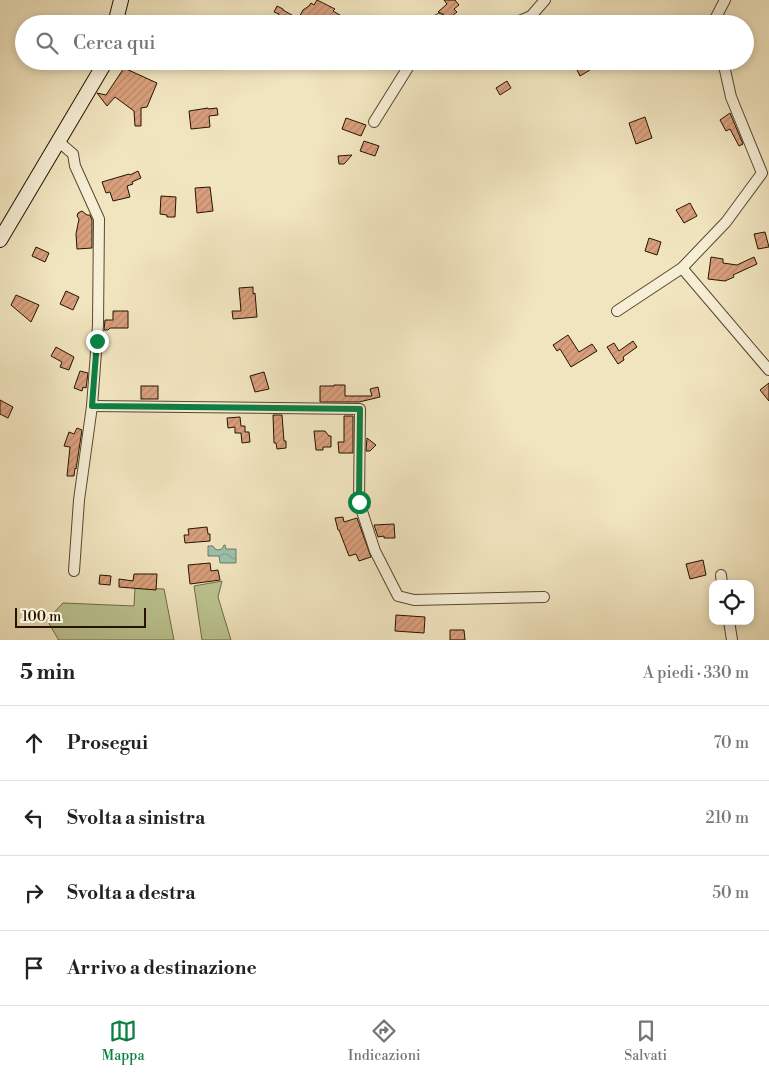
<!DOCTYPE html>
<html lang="it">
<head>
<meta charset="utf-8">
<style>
	body { margin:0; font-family:"Libre Bodoni",serif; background:#f6f6f6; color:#222 }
	.controls { position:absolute; right:15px; bottom:15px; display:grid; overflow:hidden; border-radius:10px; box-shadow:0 2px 8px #0003 }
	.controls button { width:45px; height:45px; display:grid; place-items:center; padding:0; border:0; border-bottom:1px solid #e0e0e0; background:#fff; color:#222; font:25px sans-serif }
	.scale { position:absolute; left:15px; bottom:12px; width:131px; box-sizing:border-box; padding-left:5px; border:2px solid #251300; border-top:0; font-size:14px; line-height:18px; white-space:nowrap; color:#251300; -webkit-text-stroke:4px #f6eed5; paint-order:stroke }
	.stop { position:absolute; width:15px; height:15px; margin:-11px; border:4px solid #0b8043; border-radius:50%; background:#fff }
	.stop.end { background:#0b8043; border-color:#fff; box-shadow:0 1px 5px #0008 }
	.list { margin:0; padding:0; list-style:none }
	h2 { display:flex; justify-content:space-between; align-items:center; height:65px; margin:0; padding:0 20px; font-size:21px }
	h2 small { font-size:16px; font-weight:400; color:#767676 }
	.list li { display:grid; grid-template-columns:32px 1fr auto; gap:15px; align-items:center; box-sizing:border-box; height:75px; padding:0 20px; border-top:1px solid #e0e0e0 }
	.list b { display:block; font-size:19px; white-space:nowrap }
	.list em { font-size:16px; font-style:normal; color:#767676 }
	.icon { flex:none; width:28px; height:28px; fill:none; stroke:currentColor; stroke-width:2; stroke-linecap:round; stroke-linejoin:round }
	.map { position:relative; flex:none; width:769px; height:640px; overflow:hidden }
	.search { position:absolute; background:#fff; box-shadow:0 2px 8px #0003; left:15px; right:15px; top:15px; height:55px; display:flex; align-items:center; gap:12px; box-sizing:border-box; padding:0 18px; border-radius:28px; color:#767676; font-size:19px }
	.sheet { height:365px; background:#fff }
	nav { display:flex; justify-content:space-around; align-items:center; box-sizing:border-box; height:70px; border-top:1px solid #e0e0e0; background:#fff; font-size:14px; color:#767676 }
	nav a { display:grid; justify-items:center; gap:2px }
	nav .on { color:#0b8043 }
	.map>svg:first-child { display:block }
	.green { fill:#bbc491; stroke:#706c48 }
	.water { fill:url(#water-waves); stroke:#6c7b67 }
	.building { fill:url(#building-hatch); stroke:#251300 }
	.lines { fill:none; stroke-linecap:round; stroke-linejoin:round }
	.street-casing { stroke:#584830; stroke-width:12 }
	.secondary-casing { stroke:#251300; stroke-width:16 }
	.street { stroke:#f6eed5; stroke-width:10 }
	.secondary { stroke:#f6eed5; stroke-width:14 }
	.route { stroke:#0b8043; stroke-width:6 }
</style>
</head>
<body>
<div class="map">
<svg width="769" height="640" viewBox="0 0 769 640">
	<defs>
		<pattern id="water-waves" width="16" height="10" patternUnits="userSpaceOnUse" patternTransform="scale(1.25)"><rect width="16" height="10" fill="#9cc0ac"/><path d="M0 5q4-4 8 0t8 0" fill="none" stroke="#86a492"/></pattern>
		<pattern id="building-hatch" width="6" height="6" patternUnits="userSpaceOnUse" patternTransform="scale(1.25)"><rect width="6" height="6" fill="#d99f7c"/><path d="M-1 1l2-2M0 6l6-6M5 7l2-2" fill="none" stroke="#ba8869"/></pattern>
	</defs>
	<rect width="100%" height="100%" fill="#f1e5bf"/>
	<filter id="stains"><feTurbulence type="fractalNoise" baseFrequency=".004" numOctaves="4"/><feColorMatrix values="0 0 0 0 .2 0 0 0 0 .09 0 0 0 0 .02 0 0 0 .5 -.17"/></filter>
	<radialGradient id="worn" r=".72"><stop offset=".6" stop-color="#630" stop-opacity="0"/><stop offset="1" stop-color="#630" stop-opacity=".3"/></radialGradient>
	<g class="green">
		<path d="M222,581L218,597L231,640H202L194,586Z"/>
		<path d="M135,588L164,589L174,640H58V639L47,620L63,603L134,606Z"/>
	</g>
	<path class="water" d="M224,545H225L226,549H236V563H220L219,556H208V546H213L215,549L218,550L222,549Z"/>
	<g class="building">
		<path d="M317,0L335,9L333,11L345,18L341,24H302L297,21L303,10L309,6L311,3L314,5Z"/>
		<path d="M444,0H455L459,5L454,9L457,12L448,19L443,14L438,12L447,4Z"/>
		<path d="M277,6L283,9V10L297,18L294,24H291L278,17L279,14L274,12Z"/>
		<path d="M579,61H588L591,66L588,67L590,70L580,76L574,64Z"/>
		<path d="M124,68L157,83L147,107L141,108V126H135L134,111L115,97L107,106L97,93L106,95Z"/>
		<path d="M507,81L511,88L500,95L496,88Z"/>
		<path d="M208,108V109L217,108L218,115L209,116L210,127L191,129L189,111Z"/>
		<path d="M730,113L743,144L739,146L730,129L726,131L720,120Z"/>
		<path d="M645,117L652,138L636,144L629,123Z"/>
		<path d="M346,118L366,125L361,136L342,129Z"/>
		<path d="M364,141L379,146L375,156L360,151Z"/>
		<path d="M352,155L344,164H339L338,156Z"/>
		<path d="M138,171L141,178L132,182L133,184L127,186L130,197L113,201L110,192L106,193L102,182L129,174L130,175Z"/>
		<path d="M210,187L213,211L197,213L195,188Z"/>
		<path d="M161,196L176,197L175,217H167V215L160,214Z"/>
		<path d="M690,203L697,216L684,223L676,210Z"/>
		<path d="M82,211L87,215H90L92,220V248L77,249L76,234L79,219L77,216L78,213Z"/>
		<path d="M765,232L769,247L758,249L754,234Z"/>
		<path d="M649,238L661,242L657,255L645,251Z"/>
		<path d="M36,247L49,253L45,262L32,256Z"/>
		<path d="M711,257L723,259V263L737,265L754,257L757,264L733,275L734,277L725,281L708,279Z"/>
		<path d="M253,287V294L255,293L257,317L233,319L232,311H241L239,288Z"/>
		<path d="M66,291L79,297L73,310L60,304Z"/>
		<path d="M16,295L39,305L31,322L11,305Z"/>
		<path d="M113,311H128V328H110L108,330H104L105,320H113Z"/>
		<path d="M568,335L579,352L592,344L597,351L571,367L560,349L557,351L553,345Z"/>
		<path d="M633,341L637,347L623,357L624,360L618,364L607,347L614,343L619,351Z"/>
		<path d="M56,347L74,357L69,370L60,367L62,362L51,356Z"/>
		<path d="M80,371L88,373L86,388L83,387L82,391L74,388Z"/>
		<path d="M264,372L269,389L255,392L250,376Z"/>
		<path d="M769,383V401L760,390Z"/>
		<path d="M334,385H345V396H372L370,389L378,387L380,397L359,402H320V386H334Z"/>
		<rect x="141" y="386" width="17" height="13"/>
		<path d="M0,400L13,407L8,418L0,414Z"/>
		<path d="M273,415H282L284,441H286V448L277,449L276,443H274Z"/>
		<path d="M344,416H353V453H339L338,442H344Z"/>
		<path d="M240,417L241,426H245V432H249L250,442L242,443L241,433H235V427L228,428L227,418Z"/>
		<path d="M77,428L82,430L76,469L75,468L74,476H67L70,447L64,446L69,432L74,434Z"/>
		<path d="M314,431H325L329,436H331V447H323V450H316Z"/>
		<path d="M367,438L376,445L370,451H366Z"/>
		<path d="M343,517L344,522L357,518L371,557L359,561L356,554L349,556L339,530H338L335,518Z"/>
		<path d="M394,524L395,538H384V536L378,537L374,525Z"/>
		<path d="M207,527L208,534H210V541L185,543L184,535H189L188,529Z"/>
		<path d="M703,560L706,575L690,579L686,564Z"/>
		<path d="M210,563L211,571L218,570L220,580L190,584L188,565Z"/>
		<path d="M134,574H157L156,590L119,587V579L133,581Z"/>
		<path d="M100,575L111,576L110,585L99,584Z"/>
		<path d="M396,615L425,617L424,633L395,631Z"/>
		<path d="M450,630H464L465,640H450Z"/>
	</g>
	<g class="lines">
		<defs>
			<g id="street">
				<path d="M436,24L439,19L444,24"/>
				<path d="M512,24L531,16L545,0"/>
				<path d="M715,24L714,21L725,0"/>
				<path d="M374,122L412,61"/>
				<path d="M59,142L73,154L75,166L99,219L98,325L92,406L79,500L74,571"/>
				<path d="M682,268L769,370"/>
				<path d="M617,311L682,268L726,222L762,173L731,97L723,61"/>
				<path d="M92,406L360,409L359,502L375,551L398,596L414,600L544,597"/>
				<path d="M721,575L722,584"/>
				<path d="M729,621L732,640"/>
			</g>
			<g id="secondary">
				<path d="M115,24L121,0"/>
				<path d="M0,240L106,61"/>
			</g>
		</defs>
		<use href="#street" class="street-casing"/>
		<use href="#secondary" class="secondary-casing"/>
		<use href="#street" class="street"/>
		<use href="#secondary" class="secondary"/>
	</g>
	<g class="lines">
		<path class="route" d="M97,341L92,406L360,409L359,502"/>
	</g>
	<rect width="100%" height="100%" filter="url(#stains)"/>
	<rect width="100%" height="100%" fill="url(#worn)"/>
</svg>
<div class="controls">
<button><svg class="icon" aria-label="locate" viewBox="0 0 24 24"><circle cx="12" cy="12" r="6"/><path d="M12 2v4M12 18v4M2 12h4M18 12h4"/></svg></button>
</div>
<div class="scale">100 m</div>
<div class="stop" style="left:359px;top:502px"></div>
<div class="stop end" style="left:97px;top:341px"></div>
<div class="search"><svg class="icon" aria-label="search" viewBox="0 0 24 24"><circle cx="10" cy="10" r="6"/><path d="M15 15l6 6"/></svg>Cerca qui</div>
</div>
<section class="sheet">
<h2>5 min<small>A piedi · 330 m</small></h2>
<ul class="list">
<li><svg class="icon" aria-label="ahead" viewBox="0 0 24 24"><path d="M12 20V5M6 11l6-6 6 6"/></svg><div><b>Prosegui</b></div><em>70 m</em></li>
<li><svg class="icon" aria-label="left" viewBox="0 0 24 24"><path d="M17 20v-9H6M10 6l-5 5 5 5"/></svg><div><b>Svolta a sinistra</b></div><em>210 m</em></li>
<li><svg class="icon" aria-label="right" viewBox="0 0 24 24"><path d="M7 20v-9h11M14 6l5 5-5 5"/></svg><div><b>Svolta a destra</b></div><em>50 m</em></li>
<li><svg class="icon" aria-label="arrive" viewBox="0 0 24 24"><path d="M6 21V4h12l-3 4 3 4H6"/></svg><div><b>Arrivo a destinazione</b></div></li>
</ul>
</section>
<nav>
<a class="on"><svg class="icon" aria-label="map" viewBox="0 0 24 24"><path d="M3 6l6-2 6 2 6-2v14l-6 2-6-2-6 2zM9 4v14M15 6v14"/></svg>Mappa</a>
<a><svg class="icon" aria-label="directions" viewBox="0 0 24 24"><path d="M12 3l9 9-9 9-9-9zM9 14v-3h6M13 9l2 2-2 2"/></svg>Indicazioni</a>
<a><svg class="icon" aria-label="saved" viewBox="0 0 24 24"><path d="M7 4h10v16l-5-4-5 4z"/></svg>Salvati</a>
</nav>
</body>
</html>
